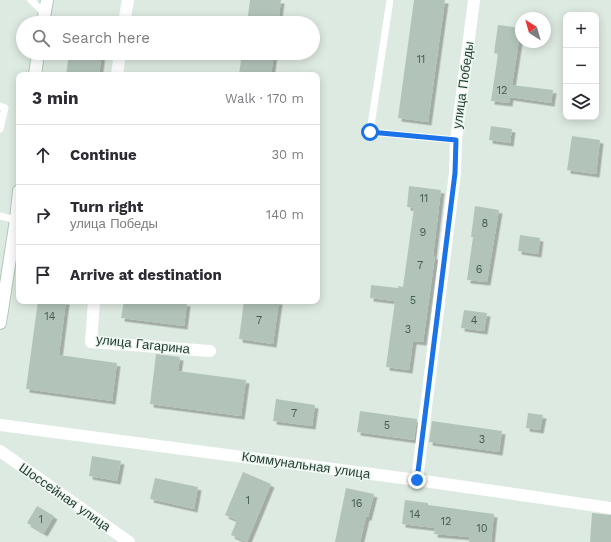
<!DOCTYPE html>
<html lang="en">
<head>
<meta charset="utf-8">
<style>
	body { margin:0; font-family:"Work Sans",sans-serif; background:#f7f7f7; color:#2b2b33 }
	.controls { position:absolute; right:12px; top:12px; display:grid; overflow:hidden; border-radius:8px; box-shadow:0 2px 10px #0003 }
	.controls button { width:36px; height:36px; display:grid; place-items:center; padding:0; border:0; border-bottom:1px solid #e1e1e2; background:#fff; color:#2b2b33; font:20px sans-serif }
	.compass { position:absolute; left:515px; top:12px; width:36px; height:36px; border-radius:50%; background:#fff; box-shadow:0 2px 10px #0003; rotate:323deg }
	.stop { position:absolute; width:12px; height:12px; margin:-9px; border:3px solid #1a73e8; border-radius:50%; background:#fff }
	.stop.end { background:#1a73e8; border-color:#fff; box-shadow:0 1px 4px #0008 }
	.list { margin:0; padding:0; list-style:none }
	h2 { display:flex; justify-content:space-between; align-items:center; height:52px; margin:0; padding:0 16px; font-size:17px }
	h2 small { font-size:13px; font-weight:400; color:#7c7c81 }
	.list li { display:grid; grid-template-columns:26px 1fr auto; gap:12px; align-items:center; box-sizing:border-box; height:60px; padding:0 16px; border-top:1px solid #e1e1e2 }
	.list b { display:block; font-size:15px; white-space:nowrap }
	.list p { margin:0; font-size:13px; white-space:nowrap; color:#7c7c81 }
	.list em { font-size:13px; font-style:normal; color:#7c7c81 }
	.icon { flex:none; width:22px; height:22px; fill:none; stroke:currentColor; stroke-width:2; stroke-linecap:round; stroke-linejoin:round }
	.map { position:relative; flex:none; width:611px; height:542px; overflow:hidden }
	.search { position:absolute; background:#fff; box-shadow:0 2px 10px #0003; left:16px; top:16px; width:304px; height:44px; display:flex; align-items:center; gap:10px; box-sizing:border-box; padding:0 14px; border-radius:22px; color:#7c7c81; font-size:15px }
	.panel { position:absolute; background:#fff; box-shadow:0 2px 10px #0003; left:16px; top:72px; width:304px; height:232px; border-radius:8px }
	.map>svg:first-child { display:block }
	.building { fill:#b2c4ba; filter:url(#shadow) }
	.lines { fill:none; stroke-linecap:round; stroke-linejoin:round }
	.secondary-casing { stroke:#afcabb; stroke-width:14 }
	.lane { stroke:#fff; stroke-width:7 }
	.street { stroke:#fff; stroke-width:12 }
	.secondary { stroke:#fff; stroke-width:12 }
	.route { stroke:#1a73e8; stroke-width:5 }
	.labels { text-anchor:middle; dominant-baseline:central; stroke-width:3; stroke-linejoin:round; paint-order:stroke }
	.number-label { font-size:11px; fill:#435c50 }
	.street-label { font-size:13px; fill:#1e392d; stroke:#edf6f0 }
</style>
</head>
<body>
<div class="map">
<svg width="611" height="542" viewBox="0 0 611 542">
	<defs>
		<filter id="shadow"><feDropShadow dx="3.5" dy="3.5" stdDeviation="0" flood-color="#0004"/></filter>
	</defs>
	<rect width="100%" height="100%" fill="#ddeae1"/>
	<g class="building">
		<path d="M250,0H281L278,23H247Z"/>
		<path d="M414,0H445L428,122L398,118Z"/>
		<path d="M498,25L521,28L512,85L553,90L551,103L510,97L509,103L491,101L498,54L494,53Z"/>
		<path d="M69,53H102L99,75H66Z"/>
		<path d="M242,53H274L271,75H239Z"/>
		<path d="M491,126L512,129L510,143L489,140Z"/>
		<path d="M572,136L600,140L596,174L567,170Z"/>
		<path d="M409,186L441,190L433,256H435L423,342L413,341L409,370L386,367L395,301L370,298L371,285L398,288V286L403,287L414,208L407,207Z"/>
		<path d="M475,206L499,210L487,282L467,280L473,237H471Z"/>
		<path d="M520,235L540,238L538,254L518,251Z"/>
		<path d="M38,301H66L59,355L117,363L112,401L26,389Z"/>
		<path d="M124,301H172L187,303L184,326L121,318Z"/>
		<path d="M244,301H279L273,344L239,339Z"/>
		<path d="M464,310L487,313L484,331L461,328Z"/>
		<path d="M156,354L180,357L178,371L246,380L241,416L150,404Z"/>
		<path d="M276,399L315,405L312,426L273,421Z"/>
		<path d="M360,411L417,419L414,440L357,432Z"/>
		<path d="M528,413L543,415L540,430L526,428Z"/>
		<path d="M432,421L502,431L499,452L429,442Z"/>
		<path d="M92,456L121,461L117,481L89,476Z"/>
		<path d="M243,472L271,484L247,542L231,535L237,520L225,515Z"/>
		<path d="M155,478L198,487L194,509L150,499Z"/>
		<path d="M346,488L374,494L368,517H366L360,542H335Z"/>
		<path d="M405,500L428,503V505L494,514L491,542H469L470,537L434,534L435,528L402,524Z"/>
		<path d="M37,506L54,516L44,533L27,523Z"/>
		<path d="M592,513L611,515V542H590Z"/>
	</g>
	<g class="lines">
		<defs>
			<g id="secondary">
				<path d="M43,23L47,0"/>
				<path d="M35,75L38,53"/>
				<path d="M0,323L16,220L19,191"/>
			</g>
		</defs>
		<use href="#secondary" class="secondary-casing"/>
		<g class="lane">
			<path d="M31,0L45,14"/>
			<path d="M390,0L370,132L456,140"/>
			<path d="M0,106L5,108L0,129"/>
			<path d="M0,216L16,220"/>
		</g>
		<g class="street">
			<path d="M124,23L128,0"/>
			<path d="M117,75L120,53"/>
			<path d="M94,301L91,342L210,351"/>
			<path d="M0,425L417,480L611,508"/>
			<path d="M0,451L129,542"/>
			<path d="M417,480L455,173L456,140L474,0"/>
		</g>
		<use href="#secondary" class="secondary"/>
	</g>
	<g class="lines">
		<path class="route" d="M370,132L456,140L455,173L417,480"/>
	</g>
	<g class="labels">
		<g class="number-label">
			<text x="421" y="59">11</text>
			<text x="502" y="90">12</text>
			<text x="424" y="198">11</text>
			<text x="485" y="223">8</text>
			<text x="423" y="232">9</text>
			<text x="420" y="265">7</text>
			<text x="479" y="269">6</text>
			<text x="413" y="300">5</text>
			<text x="50" y="316">14</text>
			<text x="259" y="320">7</text>
			<text x="474" y="320">4</text>
			<text x="408" y="329">3</text>
			<text x="294" y="413">7</text>
			<text x="387" y="425">5</text>
			<text x="482" y="439">3</text>
			<text x="248" y="500">1</text>
			<text x="357" y="503">16</text>
			<text x="415" y="514">14</text>
			<text x="41" y="519">1</text>
			<text x="446" y="521">12</text>
			<text x="482" y="528">10</text>
		</g>
		<g class="street-label">
			<text transform="translate(463 85) rotate(-82)">улица Победы</text>
			<text transform="translate(143 344) rotate(6)">улица Гагарина</text>
			<text transform="translate(306 465) rotate(8)">Коммунальная улица</text>
			<text transform="translate(65 497) rotate(35)">Шоссейная улица</text>
		</g>
	</g>
</svg>
<div class="controls">
<button>+</button>
<button>−</button>
<button><svg class="icon" aria-label="layers" viewBox="0 0 24 24"><path d="M12 4l9 5-9 5-9-5zM3 14l9 5 9-5"/></svg></button>
</div>
<svg class="compass" viewBox="-18 -18 36 36"><path d="M0-13l5 13h-10z" fill="#e53935"/><path d="M0 13l5-13h-10z" fill="#7c7c81"/></svg>
<div class="stop" style="left:370px;top:132px"></div>
<div class="stop end" style="left:417px;top:480px"></div>
<div class="search"><svg class="icon" aria-label="search" viewBox="0 0 24 24"><circle cx="10" cy="10" r="6"/><path d="M15 15l6 6"/></svg>Search here</div>
<section class="panel">
<h2>3 min<small>Walk · 170 m</small></h2>
<ul class="list">
<li><svg class="icon" aria-label="ahead" viewBox="0 0 24 24"><path d="M12 20V5M6 11l6-6 6 6"/></svg><div><b>Continue</b></div><em>30 m</em></li>
<li><svg class="icon" aria-label="right" viewBox="0 0 24 24"><path d="M7 20v-9h11M14 6l5 5-5 5"/></svg><div><b>Turn right</b><p>улица Победы</p></div><em>140 m</em></li>
<li><svg class="icon" aria-label="arrive" viewBox="0 0 24 24"><path d="M6 21V4h12l-3 4 3 4H6"/></svg><div><b>Arrive at destination</b></div></li>
</ul>
</section>
</div>
</body>
</html>
